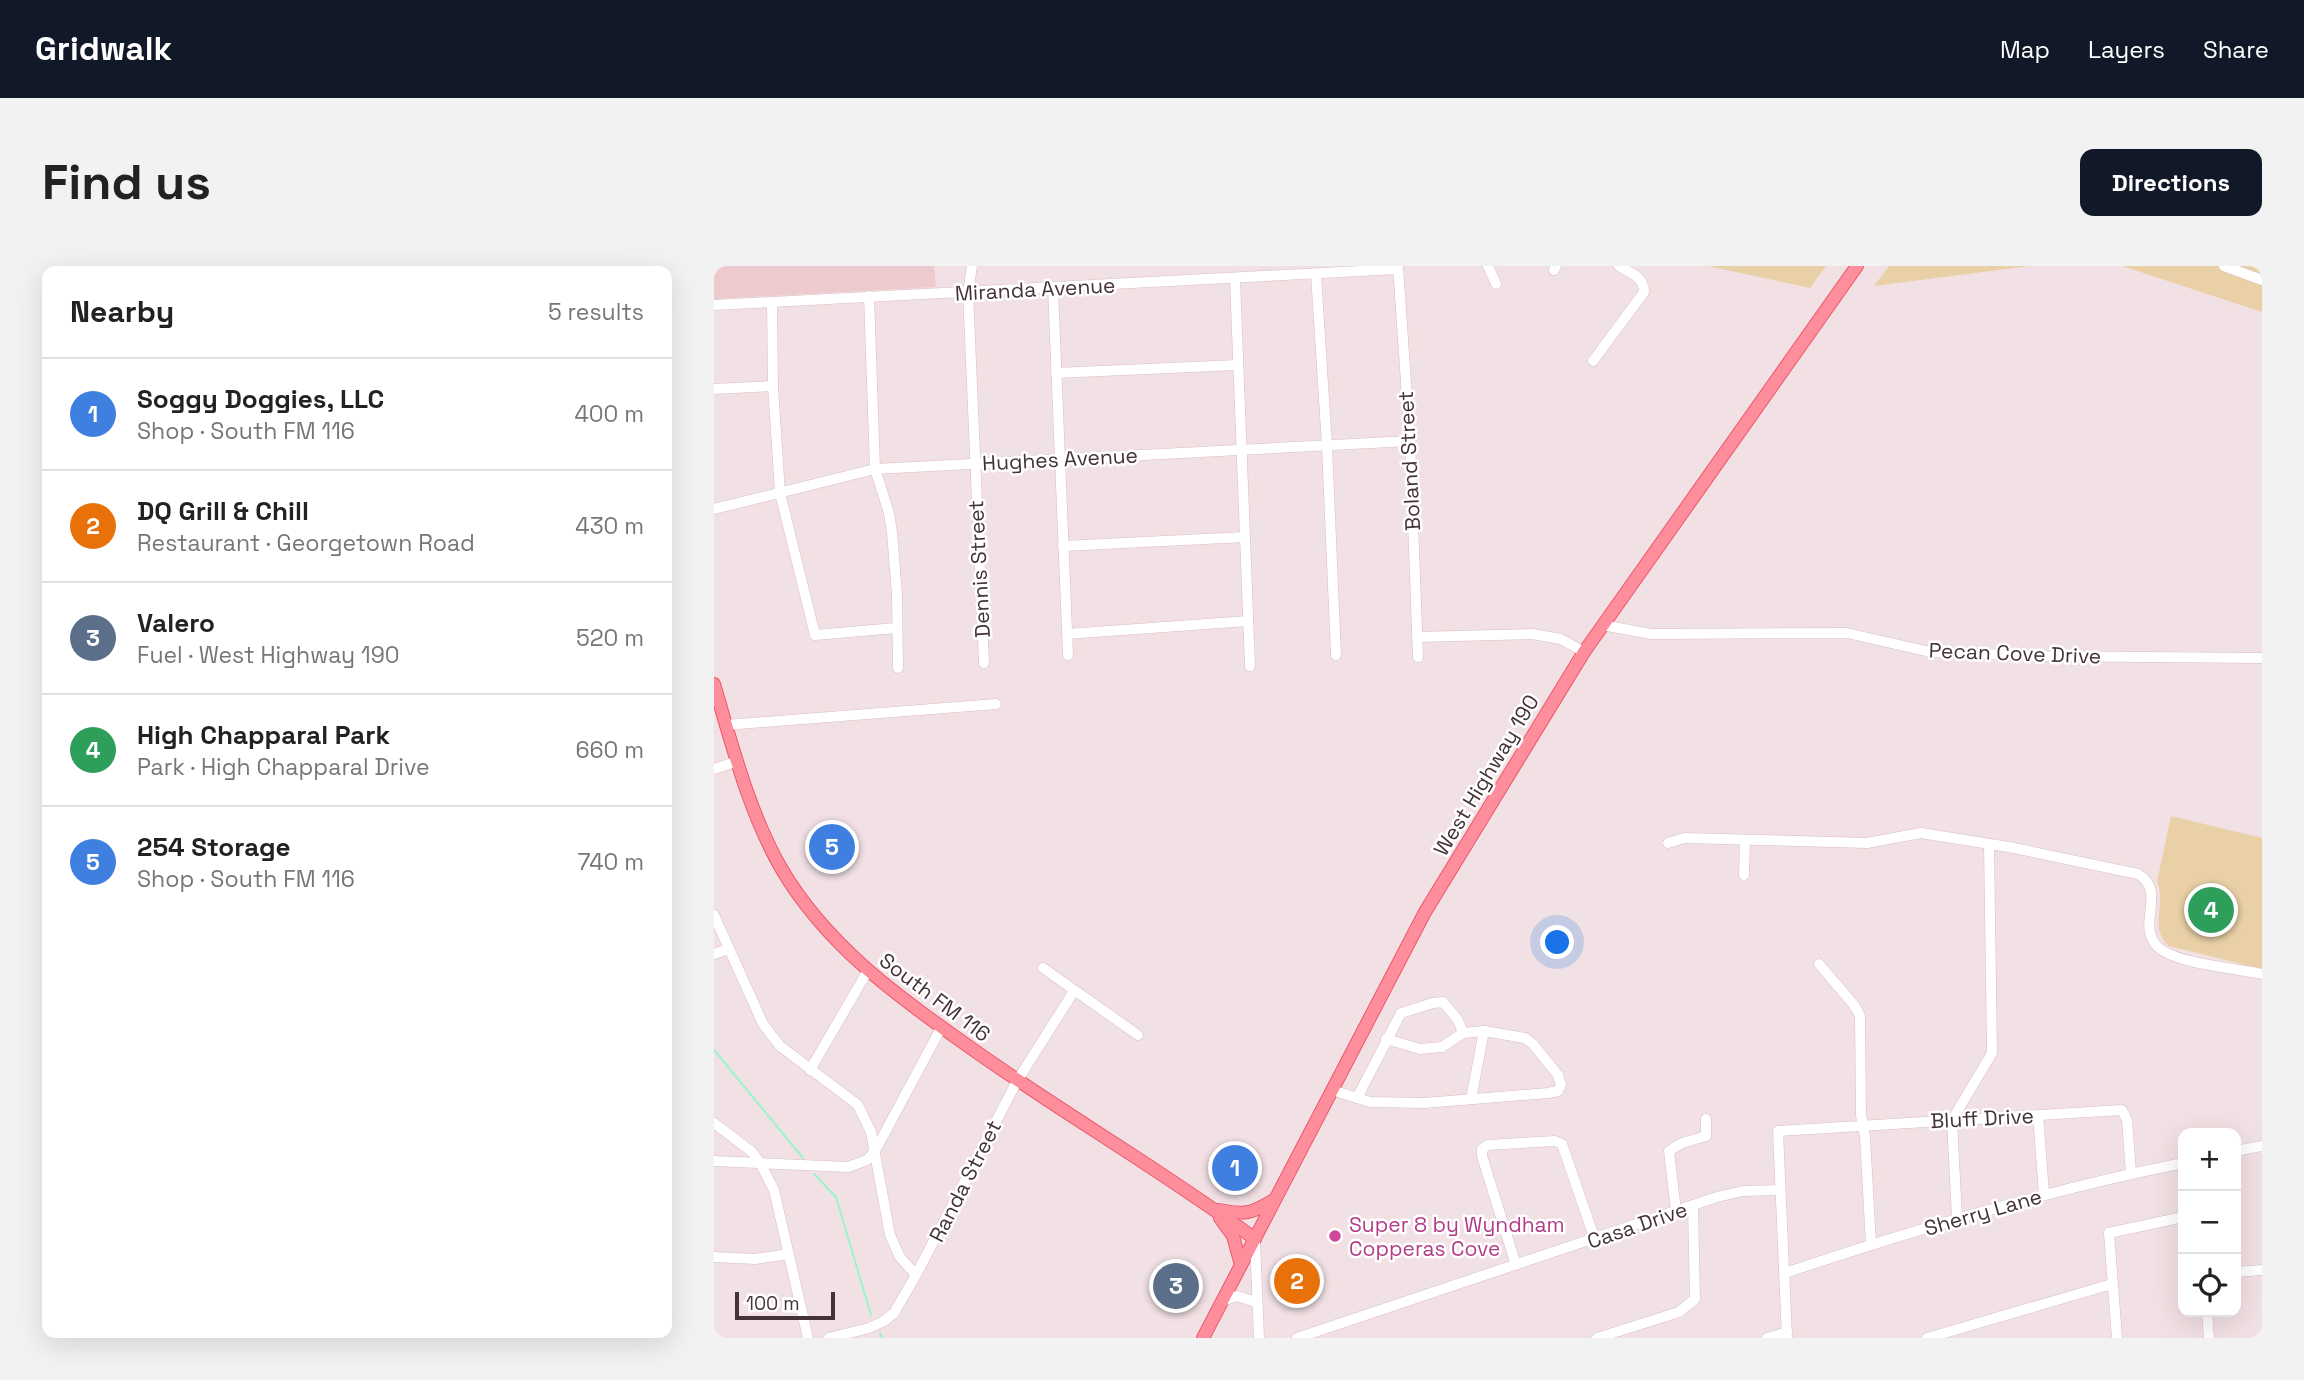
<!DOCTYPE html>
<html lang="en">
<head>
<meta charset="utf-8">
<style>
	body { margin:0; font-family:"Space Grotesk",sans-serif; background:#f2f2f2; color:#222 }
	.controls { position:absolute; right:21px; bottom:21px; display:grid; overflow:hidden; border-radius:14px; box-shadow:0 7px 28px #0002 }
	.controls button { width:63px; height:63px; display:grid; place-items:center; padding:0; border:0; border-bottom:2px solid #e0e0e0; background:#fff; color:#222; font:35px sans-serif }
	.scale { position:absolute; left:21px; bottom:18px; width:100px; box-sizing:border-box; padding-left:7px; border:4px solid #443236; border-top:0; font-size:19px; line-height:24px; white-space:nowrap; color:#443236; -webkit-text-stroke:5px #fff; paint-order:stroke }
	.you { position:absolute; left:844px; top:677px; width:24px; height:24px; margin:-18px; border:5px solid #fff; border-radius:50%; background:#1a73e8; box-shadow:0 0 0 10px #1a73e833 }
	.badge { display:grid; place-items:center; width:46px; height:46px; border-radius:50%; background:#111827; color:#fff; font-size:23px; font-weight:700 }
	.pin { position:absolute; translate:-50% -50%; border:4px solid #fff; box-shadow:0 2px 7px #0006 }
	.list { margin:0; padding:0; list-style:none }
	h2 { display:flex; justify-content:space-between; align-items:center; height:91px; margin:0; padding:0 28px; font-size:30px }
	h2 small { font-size:23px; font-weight:400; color:#767676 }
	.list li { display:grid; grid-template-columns:46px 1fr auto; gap:21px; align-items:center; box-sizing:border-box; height:112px; padding:0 28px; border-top:2px solid #e0e0e0 }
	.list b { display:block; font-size:26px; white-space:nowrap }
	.list p { margin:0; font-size:23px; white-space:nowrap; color:#767676 }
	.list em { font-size:23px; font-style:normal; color:#767676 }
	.icon { flex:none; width:38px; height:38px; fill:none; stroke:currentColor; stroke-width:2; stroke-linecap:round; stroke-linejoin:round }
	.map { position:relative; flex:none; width:1548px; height:1072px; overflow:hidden; border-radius:14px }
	header { display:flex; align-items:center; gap:42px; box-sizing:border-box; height:98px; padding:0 35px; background:#111827; color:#fff }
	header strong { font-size:33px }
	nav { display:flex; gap:38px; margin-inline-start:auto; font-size:24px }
	.intro { display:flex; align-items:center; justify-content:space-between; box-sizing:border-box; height:168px; padding:0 42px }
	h1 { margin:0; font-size:49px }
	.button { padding:18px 32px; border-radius:14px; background:#111827; color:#fff; font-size:24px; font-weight:700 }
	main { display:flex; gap:42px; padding:0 42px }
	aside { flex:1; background:#fff; border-radius:14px; box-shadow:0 7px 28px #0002 }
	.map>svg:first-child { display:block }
	.education { fill:#edcace }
	.green { fill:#ead0a6 }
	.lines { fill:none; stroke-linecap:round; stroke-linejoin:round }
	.stream { stroke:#98f5cd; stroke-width:2 }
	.minor-casing { stroke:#d9bec2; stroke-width:11 }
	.major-casing { stroke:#eb566b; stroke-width:14 }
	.minor { stroke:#fff; stroke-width:10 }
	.major { stroke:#ff8e9c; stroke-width:12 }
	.hotel-dot { fill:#d1479c; stroke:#fff; stroke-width:2.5 }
	.labels { text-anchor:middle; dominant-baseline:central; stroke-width:5; stroke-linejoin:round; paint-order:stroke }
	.street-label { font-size:21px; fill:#443236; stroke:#fff }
	.hotel-label { font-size:21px; fill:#b23c85; stroke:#fff; text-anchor:start }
</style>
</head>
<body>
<header>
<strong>Gridwalk</strong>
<nav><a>Map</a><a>Layers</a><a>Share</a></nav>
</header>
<div class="intro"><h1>Find us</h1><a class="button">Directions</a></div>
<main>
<aside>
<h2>Nearby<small>5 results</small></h2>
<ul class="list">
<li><span class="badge" style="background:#3f7fe0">1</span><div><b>Soggy Doggies, LLC</b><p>Shop · South FM 116</p></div><em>400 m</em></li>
<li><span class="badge" style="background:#e8710a">2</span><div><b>DQ Grill &amp; Chill</b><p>Restaurant · Georgetown Road</p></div><em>430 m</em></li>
<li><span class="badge" style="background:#5c6f8a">3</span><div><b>Valero</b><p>Fuel · West Highway 190</p></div><em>520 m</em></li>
<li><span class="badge" style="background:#2e9e5b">4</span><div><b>High Chapparal Park</b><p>Park · High Chapparal Drive</p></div><em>660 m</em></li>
<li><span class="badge" style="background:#3f7fe0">5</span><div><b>254 Storage</b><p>Shop · South FM 116</p></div><em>740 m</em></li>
</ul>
</aside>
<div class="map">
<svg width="1548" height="1072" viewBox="0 0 1548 1072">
	<rect width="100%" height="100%" fill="#f2e1e4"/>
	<path class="education" d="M0,0H220L222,21L0,33Z"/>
	<g class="green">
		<path d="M994,0H1112L1096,22Z"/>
		<path d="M1175,0H1316L1160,20Z"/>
		<path d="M1408,0H1548V46Z"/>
		<path d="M1457,550L1548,572V703L1455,680C1434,661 1453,639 1443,616Z"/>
	</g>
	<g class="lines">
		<g class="stream">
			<path d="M0,784L89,892"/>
			<path d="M100,908L122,931L157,1049"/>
			<path d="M166,1067L168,1072"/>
		</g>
		<defs>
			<g id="minor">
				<path d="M258,0L254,26L270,397"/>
				<path d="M684,0L696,175L704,391"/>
				<path d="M774,0L782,18"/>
				<path d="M1510,0L1548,14"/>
				<path d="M840,4L842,0"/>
				<path d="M602,8L613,180L622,389"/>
				<path d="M521,13L536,400"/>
				<path d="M339,22L354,389"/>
				<path d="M155,30L161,203L175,247L178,266L183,329L184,402"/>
				<path d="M58,36L59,120L66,227L101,369L182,362"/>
				<path d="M0,39L684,3"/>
				<path d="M879,95L930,26C930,11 917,7 905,0"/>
				<path d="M342,107L523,99"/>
				<path d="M0,123L59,120"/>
				<path d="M0,243L161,203L696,175"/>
				<path d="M349,280L531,271"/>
				<path d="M888,359L937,368L1133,367L1216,386L1319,390L1548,392"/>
				<path d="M353,368L534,355"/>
				<path d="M703,371L818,368L847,373L870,386"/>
				<path d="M12,459L282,438"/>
				<path d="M0,503L24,495"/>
				<path d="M954,577L970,572L1153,577L1207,567L1295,581L1424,608C1454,626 1421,659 1444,681C1462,698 1522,702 1548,708"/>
				<path d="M1030,609L1031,574"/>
				<path d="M0,649L49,758L66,780L144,839L157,866L176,969L186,991L202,1009"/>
				<path d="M0,688L14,683"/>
				<path d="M1105,698L1140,739L1146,750L1147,849L1151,871L1157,978"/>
				<path d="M329,702L424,769"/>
				<path d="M96,804L153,706"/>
				<path d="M618,824L656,836L710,837L834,827L844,825L847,819L844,809L819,778L811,772L770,765L749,767L728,781L706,783L672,773"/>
				<path d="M643,832L687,747L719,737L729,736L744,754L749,767"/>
				<path d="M757,833L770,765"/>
				<path d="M1324,849L1330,928"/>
				<path d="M0,857L38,886L46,897L60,924L94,1072"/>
				<path d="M1522,885L1548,880"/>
				<path d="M0,895L134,901L153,894L161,885L227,762"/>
				<path d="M962,945L955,885L968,877L992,870V853"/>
				<path d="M1243,952L1238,854L1278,787L1275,578"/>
				<path d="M541,975L545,1072"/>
				<path d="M0,991L41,993L75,988"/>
				<path d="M802,999L768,890V883L774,879L841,875L848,878L881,974"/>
				<path d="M1522,1006L1548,1004"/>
				<path d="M1071,1007C1202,963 1334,924 1469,897"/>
				<path d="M508,1035L523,1030L542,1036"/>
				<path d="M1493,1046L1495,1072"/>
				<path d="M115,1072L155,1062L170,1055L180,1047L202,1009L303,815L360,725"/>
				<path d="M583,1072L1003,931L1029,925L1066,924"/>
				<path d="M883,1072L965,1046L981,1033L979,940"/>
				<path d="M1053,1072L1073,1066"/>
				<path d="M1073,1072L1064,865L1408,844L1413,854L1417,907"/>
				<path d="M1213,1072L1398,1018"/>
				<path d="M1403,1072L1395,967L1469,951"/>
			</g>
			<g id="major">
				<path d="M0,418C18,479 35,546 67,602C112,679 183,730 254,780C348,847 448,904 541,973"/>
				<path d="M505,944C531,949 537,948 560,934"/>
				<path d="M506,952L519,970L527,999"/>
				<path d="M489,1072L711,646L870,386L1143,0"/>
			</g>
		</defs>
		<use href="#minor" class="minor-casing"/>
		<use href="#major" class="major-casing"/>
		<use href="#minor" class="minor"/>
		<use href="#major" class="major"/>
	</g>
	<circle class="hotel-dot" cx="621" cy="970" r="7"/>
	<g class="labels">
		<g class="street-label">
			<text transform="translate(321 23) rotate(-3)">Miranda Avenue</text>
			<text transform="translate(346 193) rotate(-3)">Hughes Avenue</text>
			<text transform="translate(695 195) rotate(-93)">Boland Street</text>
			<text transform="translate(265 303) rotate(-93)">Dennis Street</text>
			<text transform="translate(1301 387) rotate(2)">Pecan Cove Drive</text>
			<text transform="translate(772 509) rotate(-59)">West Highway 190</text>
			<text transform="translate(221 731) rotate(37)">South FM 116</text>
			<text transform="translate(1268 852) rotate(-3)">Bluff Drive</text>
			<text transform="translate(251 915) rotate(-63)">Randa Street</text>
			<text transform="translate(1269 946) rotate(-16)">Sherry Lane</text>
			<text transform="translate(923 959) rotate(-19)">Casa Drive</text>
		</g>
		<g class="hotel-label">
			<text x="635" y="958">Super 8 by Wyndham<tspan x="635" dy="24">Copperas Cove</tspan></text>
		</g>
	</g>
</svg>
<div class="controls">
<button>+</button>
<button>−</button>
<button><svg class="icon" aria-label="locate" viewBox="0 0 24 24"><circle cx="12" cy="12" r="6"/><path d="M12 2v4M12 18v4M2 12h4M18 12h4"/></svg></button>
</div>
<div class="scale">100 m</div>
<div class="you"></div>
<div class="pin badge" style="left:521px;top:902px;background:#3f7fe0">1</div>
<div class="pin badge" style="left:583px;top:1015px;background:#e8710a">2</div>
<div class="pin badge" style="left:462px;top:1020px;background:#5c6f8a">3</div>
<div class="pin badge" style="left:1497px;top:644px;background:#2e9e5b">4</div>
<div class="pin badge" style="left:118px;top:581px;background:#3f7fe0">5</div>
</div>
</main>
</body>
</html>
